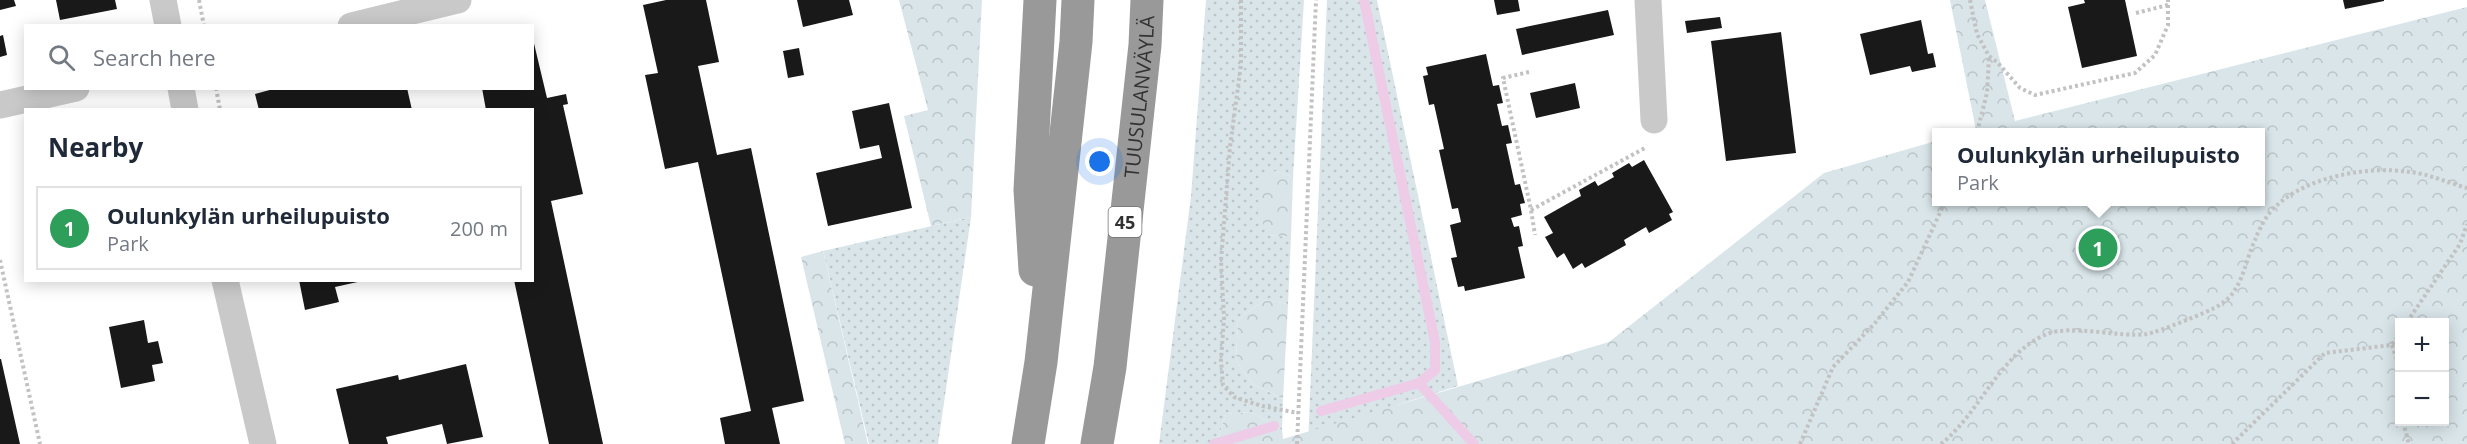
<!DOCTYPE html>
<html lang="en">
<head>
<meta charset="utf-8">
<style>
	body { margin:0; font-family:"Open Sans",sans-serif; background:#f6f6f7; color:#1f2937 }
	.controls { position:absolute; right:18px; bottom:18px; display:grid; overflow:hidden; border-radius:0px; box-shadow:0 3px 15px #0003 }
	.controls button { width:54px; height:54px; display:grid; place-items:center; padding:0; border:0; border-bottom:2px solid #e0e1e3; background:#fff; color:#1f2937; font:30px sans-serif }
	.you { position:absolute; left:1100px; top:162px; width:21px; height:21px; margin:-15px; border:4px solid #fff; border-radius:50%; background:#1a73e8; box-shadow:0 0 0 9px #1a73e833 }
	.badge { display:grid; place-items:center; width:39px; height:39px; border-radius:50%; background:#db2777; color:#fff; font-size:20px; font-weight:700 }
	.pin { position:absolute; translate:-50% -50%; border:3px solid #fff; box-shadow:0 2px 6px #0006 }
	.popup { position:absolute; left:1932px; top:128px; width:333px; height:78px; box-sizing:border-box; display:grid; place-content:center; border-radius:0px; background:#fff; filter:drop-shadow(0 2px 4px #0005); font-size:20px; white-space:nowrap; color:#747a83 }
	.popup b { font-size:22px; color:#1f2937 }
	.popup::after { content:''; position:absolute; left:50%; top:100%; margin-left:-12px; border:12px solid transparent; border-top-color:#fff }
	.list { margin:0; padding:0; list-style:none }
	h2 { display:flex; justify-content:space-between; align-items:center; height:78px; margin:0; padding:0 24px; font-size:26px }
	h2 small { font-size:20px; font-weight:400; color:#747a83 }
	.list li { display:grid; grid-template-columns:39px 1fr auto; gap:18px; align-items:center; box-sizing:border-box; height:84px; margin:0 12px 12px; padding:0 12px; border:2px solid #e0e1e3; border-radius:0px }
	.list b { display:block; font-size:22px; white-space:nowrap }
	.list p { margin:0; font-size:20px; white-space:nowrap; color:#747a83 }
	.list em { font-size:20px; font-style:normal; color:#747a83 }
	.icon { flex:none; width:33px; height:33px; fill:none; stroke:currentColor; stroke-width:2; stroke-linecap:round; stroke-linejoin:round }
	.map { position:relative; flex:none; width:2467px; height:444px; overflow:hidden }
	.search { position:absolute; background:#fff; box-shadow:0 3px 15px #0003; left:24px; top:24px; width:510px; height:66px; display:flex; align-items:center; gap:15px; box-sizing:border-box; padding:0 21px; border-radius:0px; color:#747a83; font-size:22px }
	.panel { position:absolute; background:#fff; box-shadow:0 3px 15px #0003; left:24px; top:108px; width:510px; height:174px; border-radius:0px }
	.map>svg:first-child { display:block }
	.grass { fill:url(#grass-dots) }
	.forest { fill:url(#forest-crowns); fill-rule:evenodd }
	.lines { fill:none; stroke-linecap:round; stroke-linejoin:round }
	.stream { stroke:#eecce8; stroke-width:10 }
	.building { fill:#191919 }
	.path { stroke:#c2c2c2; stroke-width:4; stroke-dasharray:3 3; stroke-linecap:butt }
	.street { stroke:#c9c9c9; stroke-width:27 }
	.highway { stroke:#999; stroke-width:33 }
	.labels { text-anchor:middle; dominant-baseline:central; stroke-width:6; stroke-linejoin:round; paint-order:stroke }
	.shield { fill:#fff; stroke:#707070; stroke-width:1.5 }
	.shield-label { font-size:18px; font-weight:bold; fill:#323232 }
	.street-label { font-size:20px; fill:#323232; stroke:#fff }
</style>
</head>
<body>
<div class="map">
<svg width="2467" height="444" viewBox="0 0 2467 444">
	<defs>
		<pattern id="grass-dots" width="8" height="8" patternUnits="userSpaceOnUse" patternTransform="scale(1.5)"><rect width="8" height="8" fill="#d9e5e9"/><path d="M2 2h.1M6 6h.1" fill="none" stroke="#bbc5c8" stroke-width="1.8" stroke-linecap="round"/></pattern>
		<pattern id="forest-crowns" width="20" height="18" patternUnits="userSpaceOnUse" patternTransform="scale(1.5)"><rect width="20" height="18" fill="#d9e5e9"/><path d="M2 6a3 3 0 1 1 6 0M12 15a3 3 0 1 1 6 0" fill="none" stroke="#bbc5c8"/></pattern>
	</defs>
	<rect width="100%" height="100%" fill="#fff"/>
	<g class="grass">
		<path d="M1206,0H1304L1293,177L1275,171L1268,235L1291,237L1288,304L1265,300L1238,319L1236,361L1253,384L1283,399L1282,430L1251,412L1226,414L1216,444H1159L1191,196Z"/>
		<path d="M1327,0H1377L1458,386L1400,404L1308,444Z"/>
		<path d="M971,217L938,444H869L823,251Z"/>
	</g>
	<g class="forest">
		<path d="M899,0H982L971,217L931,226L904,116L928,110Z"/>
		<path d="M1950,0H1985L2015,121L2467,7V444H1216L1226,414L1251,412L1282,430L1283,439L1609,342L1824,173L1936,141V202H2260V132H1968L1976,130ZM2444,322V422H2400V322Z"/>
		<path d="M1275,171L1293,177L1291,237L1268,235L1257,209L1262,178Z"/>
		<path d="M823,251L868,444H869H845L801,257Z"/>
		<path d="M1265,300L1288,304L1283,399L1253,384L1236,361L1238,319Z"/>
	</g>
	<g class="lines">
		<g class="stream">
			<path d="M1419,383L1474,444"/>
			<path d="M1321,411L1419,383L1435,370V342L1364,0"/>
			<path d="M1214,444L1274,426"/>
		</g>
	</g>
	<g class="building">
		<path d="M0,0H14L16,6L0,10Z"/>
		<path d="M56,0H115L117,9L60,20Z"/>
		<path d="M666,0H706L719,62L698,66L717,155L751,148L804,401L772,408L780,444H725L720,418L751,411L698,162L665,169L645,75L658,73L643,5Z"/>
		<path d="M797,0H849L853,15L803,27Z"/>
		<path d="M1494,0H1518L1520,11L1497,15Z"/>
		<path d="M2084,0H2125L2137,56L2082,68L2068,7L2085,3Z"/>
		<path d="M2343,0H2384V1L2345,9Z"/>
		<path d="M1608,10L1614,35L1522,55L1516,29Z"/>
		<path d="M1720,17L1722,28L1687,33L1685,21Z"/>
		<path d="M1921,20L1928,54L1933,53L1936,67L1912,72L1910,66L1870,75L1860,34Z"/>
		<path d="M1781,32L1796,153L1726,161L1711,41Z"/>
		<path d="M3,35L7,55L0,57V36Z"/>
		<path d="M532,35L547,98L566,94L568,104L563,105L583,194L551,201L603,444H549L514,280H532V110H486L482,88H532Z"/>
		<path d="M799,48L804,75L788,78L783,51Z"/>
		<path d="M1486,54L1493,86L1499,85L1503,103L1497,104L1502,126L1508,125L1512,143L1506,144L1515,185L1520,184L1525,203L1520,204L1522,215L1511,218L1514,227L1519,226L1523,246L1518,247L1525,278L1465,291L1464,286L1458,287L1451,258L1457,257L1450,225L1461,222L1458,208L1452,209L1439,150L1444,149L1434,104L1429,105L1423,76L1428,75L1426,67Z"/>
		<path d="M1575,83L1580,108L1536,118L1530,93Z"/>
		<path d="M277,88H407L412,110H259L255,94Z"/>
		<path d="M889,103L912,208L828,226L816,173L882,158L879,145L860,149L852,111Z"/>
		<path d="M1644,160L1673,212L1669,214L1672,220L1649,233L1646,227L1624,240L1626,245L1585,268L1582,263L1573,269L1564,253L1557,258L1545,237L1553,233L1544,217L1581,196L1579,190L1595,181L1598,186L1614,177L1612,173L1629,163L1632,167Z"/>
		<path d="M299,280H362V281L335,287L339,302L305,310Z"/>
		<path d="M144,320L148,343L158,341L163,363L152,365L155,381L121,388L109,327Z"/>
		<path d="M0,359H1L20,444H0Z"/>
		<path d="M466,364L483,437L447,444L442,424L386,437L388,444H349L336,389L398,375L399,380Z"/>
	</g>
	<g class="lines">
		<g class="path">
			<path d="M199,0L204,26"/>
			<path d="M1241,0V64L1230,147L1221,261L1224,318L1221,360L1223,385L1234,397L1262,406L1298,413"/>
			<path d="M1970,0L1977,34L1989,56L1997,62L2020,88L2035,95L2135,73L2155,55L2168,25V0"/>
			<path d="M2136,13L2168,5"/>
			<path d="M1529,72L1503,78L1531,210L1535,235"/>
			<path d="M216,88L220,110"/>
			<path d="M1977,132L1987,93L1989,57"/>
			<path d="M1531,210L1645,148"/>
			<path d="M0,260L40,444"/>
			<path d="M2407,322L2460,244L2467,224"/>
			<path d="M2392,345L2400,369"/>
			<path d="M2403,422L2409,444"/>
			<path d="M1297,444L1316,0"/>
			<path d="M1800,444L1833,367L1875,323L1908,282L1945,202"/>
			<path d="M1941,444C1980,413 2000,353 2047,334C2072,324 2120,338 2147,334C2158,332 2208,312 2218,306C2243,292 2244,263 2255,240C2258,232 2263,222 2268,215C2296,178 2366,165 2410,172C2429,174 2449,183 2467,188"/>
			<path d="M2232,444L2325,353L2392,345L2400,333"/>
		</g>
		<g class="street">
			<path d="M163,0L168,26"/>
			<path d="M1648,0L1654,120"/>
			<path d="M351,26L458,0"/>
			<path d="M181,88L185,110"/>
			<path d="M0,105L76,88"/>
			<path d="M225,280L263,444"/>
		</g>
		<g class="highway">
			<path d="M1035,270L1030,190L1040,0"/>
			<path d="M1028,444L1041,362L1076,42L1078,0"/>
			<path id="s1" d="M1097,444L1110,367L1145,45L1147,0"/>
		</g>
	</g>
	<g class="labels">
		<rect class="shield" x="1108.5" y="207" width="33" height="30" rx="4.5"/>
		<g class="shield-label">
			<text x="1125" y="222">45</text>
		</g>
		<g class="street-label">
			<text stroke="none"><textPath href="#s1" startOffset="350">TUUSULANVÄYLÄ</textPath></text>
		</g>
	</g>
</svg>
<div class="controls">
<button>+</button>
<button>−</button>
</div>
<div class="you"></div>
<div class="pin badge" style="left:2098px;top:248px;background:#2e9e5b">1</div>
<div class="popup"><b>Oulunkylän urheilupuisto</b>Park</div>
<div class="search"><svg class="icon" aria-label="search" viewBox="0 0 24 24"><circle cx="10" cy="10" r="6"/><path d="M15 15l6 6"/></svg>Search here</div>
<section class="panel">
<h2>Nearby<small></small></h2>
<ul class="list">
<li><span class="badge" style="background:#2e9e5b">1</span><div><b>Oulunkylän urheilupuisto</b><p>Park</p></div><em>200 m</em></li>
</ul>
</section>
</div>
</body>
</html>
